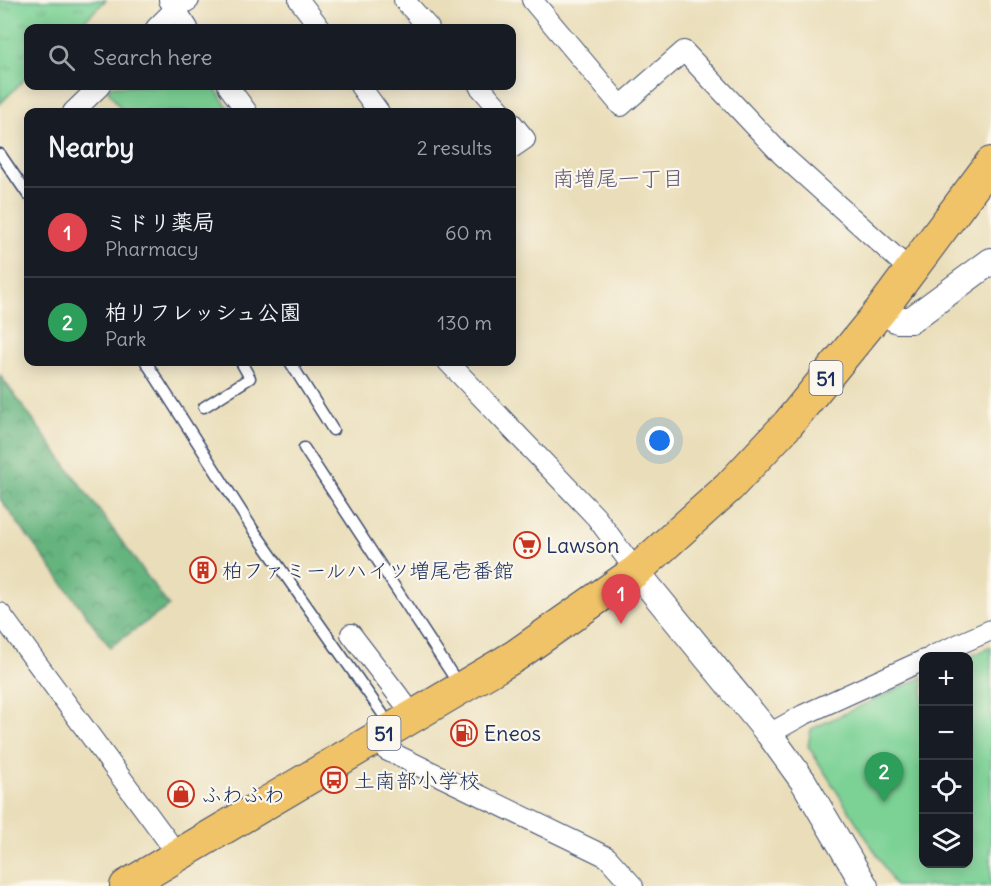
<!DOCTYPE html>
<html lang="en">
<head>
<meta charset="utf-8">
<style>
	body { margin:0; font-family:Delius,"Klee One",sans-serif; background:#242831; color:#f1f3f6 }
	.controls { position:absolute; right:18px; bottom:18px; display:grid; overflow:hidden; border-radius:12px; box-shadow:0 3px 15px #0003 }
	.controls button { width:54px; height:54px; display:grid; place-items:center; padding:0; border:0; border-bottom:2px solid #363941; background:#171b24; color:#f1f3f6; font:30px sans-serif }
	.you { position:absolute; left:660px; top:441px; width:21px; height:21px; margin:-15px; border:4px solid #fff; border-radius:50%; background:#1a73e8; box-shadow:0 0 0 9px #1a73e833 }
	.badge { display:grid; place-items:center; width:39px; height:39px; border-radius:50%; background:#c8321e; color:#fff; font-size:20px; font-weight:700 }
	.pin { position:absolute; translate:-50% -50px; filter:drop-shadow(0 2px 3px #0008) }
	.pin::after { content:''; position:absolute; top:32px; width:21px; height:18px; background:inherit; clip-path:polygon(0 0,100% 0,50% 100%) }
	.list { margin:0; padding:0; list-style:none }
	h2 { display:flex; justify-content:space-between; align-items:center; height:78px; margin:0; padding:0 24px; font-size:26px }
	h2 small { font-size:20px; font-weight:400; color:#9ea1a6 }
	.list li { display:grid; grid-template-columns:39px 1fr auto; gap:18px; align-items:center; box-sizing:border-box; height:90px; padding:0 24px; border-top:2px solid #363941 }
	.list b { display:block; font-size:22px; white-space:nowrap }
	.list p { margin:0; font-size:20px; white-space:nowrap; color:#9ea1a6 }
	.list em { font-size:20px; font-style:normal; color:#9ea1a6 }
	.icon { flex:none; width:33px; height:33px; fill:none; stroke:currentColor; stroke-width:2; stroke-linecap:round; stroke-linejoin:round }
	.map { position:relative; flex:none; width:991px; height:886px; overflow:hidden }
	.search { position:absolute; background:#171b24; box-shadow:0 3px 15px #0003; left:24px; top:24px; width:492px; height:66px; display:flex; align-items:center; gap:15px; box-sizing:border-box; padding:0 21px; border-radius:12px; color:#9ea1a6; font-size:22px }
	.panel { position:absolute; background:#171b24; box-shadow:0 3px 15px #0003; left:24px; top:108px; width:492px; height:258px; border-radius:12px }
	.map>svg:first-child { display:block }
	.grass { fill:url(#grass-tufts); stroke:#4c807a; stroke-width:1.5 }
	.forest { fill:url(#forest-crowns); stroke:#40726e; stroke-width:1.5 }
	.park { fill:#7cd295; stroke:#4c807a; stroke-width:1.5 }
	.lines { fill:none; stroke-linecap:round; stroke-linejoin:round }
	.service-casing { stroke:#3a496c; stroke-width:13 }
	.minor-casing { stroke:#3a496c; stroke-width:22 }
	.tertiary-casing { stroke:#3a496c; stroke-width:28 }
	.primary-casing { stroke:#3a496c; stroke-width:34 }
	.service { stroke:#fff; stroke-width:10 }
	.minor { stroke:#fff; stroke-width:20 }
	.tertiary { stroke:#fff; stroke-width:26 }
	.primary { stroke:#f1c369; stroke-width:32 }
	.labels { text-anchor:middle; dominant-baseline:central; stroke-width:4.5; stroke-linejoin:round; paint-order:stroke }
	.shield { fill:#fbf7ec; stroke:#5e6b89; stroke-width:1.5 }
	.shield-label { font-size:20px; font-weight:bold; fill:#1b2f5e }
	.poi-label { font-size:21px; fill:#1b2f5e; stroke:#fbf7ec; text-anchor:start }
	.neighbourhood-label { font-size:22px; fill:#615977; stroke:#fbf7ec }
</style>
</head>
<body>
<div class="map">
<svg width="991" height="886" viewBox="0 0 991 886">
	<defs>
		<pattern id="grass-tufts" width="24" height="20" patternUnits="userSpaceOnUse" patternTransform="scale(1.5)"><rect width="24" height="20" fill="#7cd295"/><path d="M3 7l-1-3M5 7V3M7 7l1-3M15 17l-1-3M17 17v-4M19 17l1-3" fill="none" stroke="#65ab7d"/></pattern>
		<pattern id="forest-crowns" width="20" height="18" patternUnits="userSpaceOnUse" patternTransform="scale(1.5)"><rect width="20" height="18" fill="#65b47e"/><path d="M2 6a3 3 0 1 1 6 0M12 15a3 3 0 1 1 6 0" fill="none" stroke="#52936a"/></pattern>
	</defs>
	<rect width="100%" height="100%" fill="#fbf7ec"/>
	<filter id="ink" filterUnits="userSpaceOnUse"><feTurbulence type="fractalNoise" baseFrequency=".0167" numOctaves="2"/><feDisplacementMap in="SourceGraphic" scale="12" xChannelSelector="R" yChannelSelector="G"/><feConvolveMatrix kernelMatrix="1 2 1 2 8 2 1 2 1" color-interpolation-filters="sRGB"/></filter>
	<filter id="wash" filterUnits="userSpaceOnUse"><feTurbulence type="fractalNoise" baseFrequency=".008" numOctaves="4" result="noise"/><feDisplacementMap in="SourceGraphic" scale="24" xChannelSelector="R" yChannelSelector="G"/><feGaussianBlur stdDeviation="1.35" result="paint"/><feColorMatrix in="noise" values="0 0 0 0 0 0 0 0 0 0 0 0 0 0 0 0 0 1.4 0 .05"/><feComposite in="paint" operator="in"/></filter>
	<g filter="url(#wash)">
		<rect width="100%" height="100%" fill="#eadeba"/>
		<path class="grass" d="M0,0H106L77,28H28V76L0,104Z"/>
		<path class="forest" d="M0,375L169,606L110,647L0,499Z"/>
		<g class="park">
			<path d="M112,86H213L231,112H123L108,90Z"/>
			<path d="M991,647V886H895L879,858L808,746L811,729L923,677L924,864H968L969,657Z"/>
		</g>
	</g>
	<g filter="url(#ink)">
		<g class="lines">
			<defs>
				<g id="service">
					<path d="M0,154L28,195"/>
					<path d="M146,362L252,528L382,713L390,728"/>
					<path d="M290,362L333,430"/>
					<path d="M204,407L250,378L241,362"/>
					<path d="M304,448L459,685"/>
				</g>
				<g id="minor">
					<path d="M169,0L188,28"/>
					<path d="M299,0L320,28"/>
					<path d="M404,0L429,28"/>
					<path d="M532,0L621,106L684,51L781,154L911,271"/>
					<path d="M156,28L175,9L189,0"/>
					<path d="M228,86L247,112"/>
					<path d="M360,86L379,112"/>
					<path d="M479,86L502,112"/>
					<path d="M73,112L100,86"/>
					<path d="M512,123L525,139L512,148"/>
					<path d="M448,362L596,517L636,571"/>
					<path d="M0,613L178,855"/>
					<path d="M351,634L414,716"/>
					<path d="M932,656L991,630"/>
					<path d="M769,734L803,715L924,660"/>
					<path d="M377,738L386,750L607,857L633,886"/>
				</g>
				<g id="tertiary">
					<path d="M881,310L897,320H911L991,261"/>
					<path d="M636,571L769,734L803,781L865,886"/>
				</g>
				<path id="primary" d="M126,886L515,656L636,571L729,487L788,424L881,310L991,163"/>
			</defs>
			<use href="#service" class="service-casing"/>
			<use href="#minor" class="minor-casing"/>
			<use href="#tertiary" class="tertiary-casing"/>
			<use href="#primary" class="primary-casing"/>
			<use href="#service" class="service"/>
			<use href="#minor" class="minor"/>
			<use href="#tertiary" class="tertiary"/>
			<use href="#primary" class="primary"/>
		</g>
	</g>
	<defs>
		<symbol id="supermarket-ring" viewBox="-11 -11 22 22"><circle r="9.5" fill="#fbf7ec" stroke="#c8321e" stroke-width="1.5"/><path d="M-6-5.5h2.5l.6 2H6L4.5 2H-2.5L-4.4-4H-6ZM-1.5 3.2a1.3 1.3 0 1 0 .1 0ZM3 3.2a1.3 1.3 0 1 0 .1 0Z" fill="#c8321e"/></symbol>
		<symbol id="building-ring" viewBox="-11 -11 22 22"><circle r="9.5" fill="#fbf7ec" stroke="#c8321e" stroke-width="1.5"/><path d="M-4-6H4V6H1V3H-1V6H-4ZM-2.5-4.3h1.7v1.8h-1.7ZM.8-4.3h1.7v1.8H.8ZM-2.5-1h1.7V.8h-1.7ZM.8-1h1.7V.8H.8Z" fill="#c8321e"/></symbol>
		<symbol id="fuel-ring" viewBox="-11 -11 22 22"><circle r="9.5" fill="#fbf7ec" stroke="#c8321e" stroke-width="1.5"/><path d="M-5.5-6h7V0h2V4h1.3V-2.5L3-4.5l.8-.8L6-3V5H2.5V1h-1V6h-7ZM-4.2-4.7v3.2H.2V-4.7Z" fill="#c8321e"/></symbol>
		<symbol id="bus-ring" viewBox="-11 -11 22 22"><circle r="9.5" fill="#fbf7ec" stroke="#c8321e" stroke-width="1.5"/><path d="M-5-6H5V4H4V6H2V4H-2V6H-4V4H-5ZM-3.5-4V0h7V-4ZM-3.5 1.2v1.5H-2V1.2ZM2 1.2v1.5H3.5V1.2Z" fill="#c8321e"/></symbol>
		<symbol id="shop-ring" viewBox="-11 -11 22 22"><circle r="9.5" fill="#fbf7ec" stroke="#c8321e" stroke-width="1.5"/><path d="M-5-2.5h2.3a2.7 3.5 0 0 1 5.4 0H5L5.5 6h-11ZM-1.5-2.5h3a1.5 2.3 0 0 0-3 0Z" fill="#c8321e"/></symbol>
	</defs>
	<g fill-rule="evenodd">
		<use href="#supermarket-ring" x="512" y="530" width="30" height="30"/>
		<use href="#building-ring" x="188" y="555" width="30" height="30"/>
		<use href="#fuel-ring" x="449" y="718" width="30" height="30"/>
		<use href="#bus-ring" x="319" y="765" width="30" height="30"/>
		<use href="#shop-ring" x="166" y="779" width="30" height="30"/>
	</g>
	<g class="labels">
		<g class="shield">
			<rect x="809.5" y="361" width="33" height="34" rx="4.5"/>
			<rect x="367.5" y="716" width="33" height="34" rx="4.5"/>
		</g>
		<g class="shield-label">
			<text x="826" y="378">51</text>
			<text x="384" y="733">51</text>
		</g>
		<g class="poi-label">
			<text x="546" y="545">Lawson</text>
			<text x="222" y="570">柏ファミールハイツ増尾壱番館</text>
			<text x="484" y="733">Eneos</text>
			<text x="354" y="780">土南部小学校</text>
			<text x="201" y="794">ふわふわ</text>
		</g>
		<g class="neighbourhood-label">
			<text x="618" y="178">南増尾一丁目</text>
		</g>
	</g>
</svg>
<div class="controls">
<button>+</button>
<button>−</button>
<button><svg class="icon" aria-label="locate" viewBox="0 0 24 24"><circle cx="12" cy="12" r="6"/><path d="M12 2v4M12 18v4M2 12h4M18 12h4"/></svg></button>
<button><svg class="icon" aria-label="layers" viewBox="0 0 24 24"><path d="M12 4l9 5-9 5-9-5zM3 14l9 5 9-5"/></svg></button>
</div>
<div class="you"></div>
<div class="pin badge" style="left:621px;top:624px;background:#e0444e">1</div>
<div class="pin badge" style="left:884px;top:802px;background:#2e9e5b">2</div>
<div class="search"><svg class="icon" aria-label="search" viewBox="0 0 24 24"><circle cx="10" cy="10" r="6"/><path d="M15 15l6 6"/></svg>Search here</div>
<section class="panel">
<h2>Nearby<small>2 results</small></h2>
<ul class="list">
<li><span class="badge" style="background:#e0444e">1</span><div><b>ミドリ薬局</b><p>Pharmacy</p></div><em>60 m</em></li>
<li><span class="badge" style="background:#2e9e5b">2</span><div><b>柏リフレッシュ公園</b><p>Park</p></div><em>130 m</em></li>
</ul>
</section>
</div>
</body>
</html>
